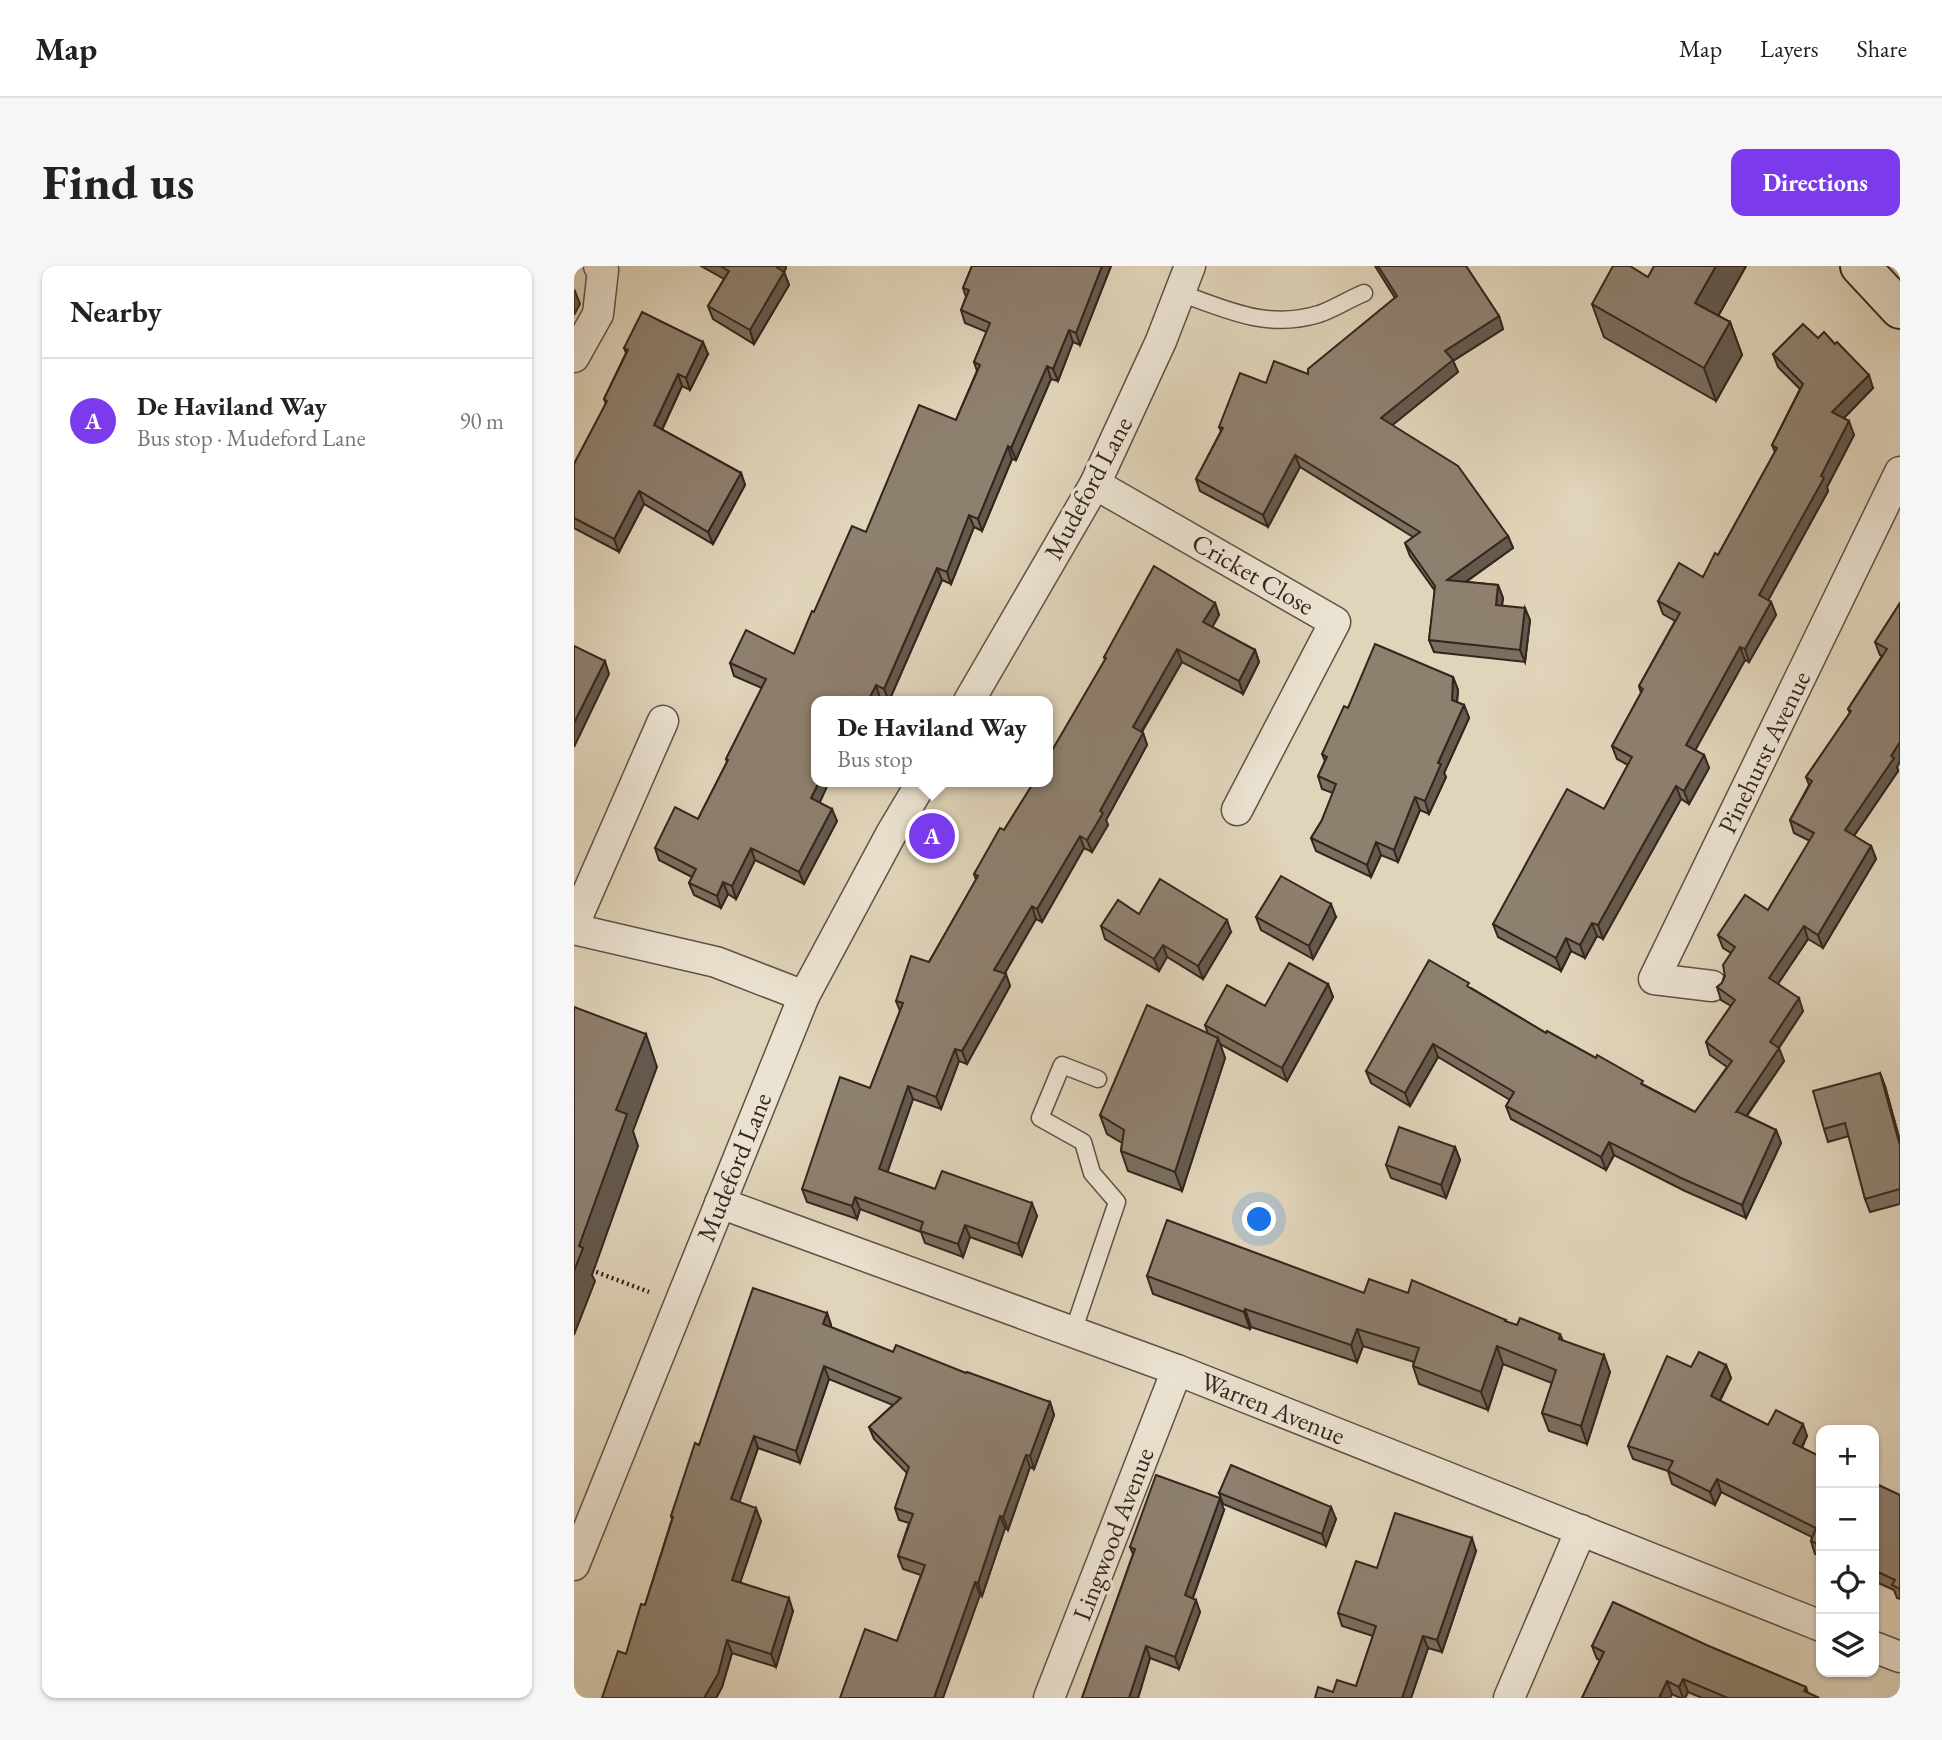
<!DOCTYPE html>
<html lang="en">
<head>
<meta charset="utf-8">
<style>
	body { margin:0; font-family:"EB Garamond",serif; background:#f6f6f6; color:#222 }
	.controls { position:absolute; right:21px; bottom:21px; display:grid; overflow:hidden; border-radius:14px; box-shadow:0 2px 5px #0004 }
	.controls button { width:63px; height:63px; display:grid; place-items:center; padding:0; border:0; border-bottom:2px solid #e0e0e0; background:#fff; color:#222; font:35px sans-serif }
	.you { position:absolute; left:686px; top:954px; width:24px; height:24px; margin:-18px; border:5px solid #fff; border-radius:50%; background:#1a73e8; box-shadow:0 0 0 10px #1a73e833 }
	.badge { display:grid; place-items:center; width:46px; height:46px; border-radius:50%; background:#7c3aed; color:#fff; font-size:23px; font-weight:700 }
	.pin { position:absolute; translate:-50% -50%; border:4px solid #fff; box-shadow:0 2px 7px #0006 }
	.popup { position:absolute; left:237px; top:430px; width:242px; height:91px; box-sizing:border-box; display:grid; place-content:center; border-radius:14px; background:#fff; filter:drop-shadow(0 2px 5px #0005); font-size:23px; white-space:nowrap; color:#767676 }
	.popup b { font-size:26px; color:#222 }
	.popup::after { content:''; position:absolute; left:50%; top:100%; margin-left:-14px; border:14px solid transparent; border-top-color:#fff }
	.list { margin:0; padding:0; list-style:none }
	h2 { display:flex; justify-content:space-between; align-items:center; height:91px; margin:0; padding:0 28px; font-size:30px }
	h2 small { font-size:23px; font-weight:400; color:#767676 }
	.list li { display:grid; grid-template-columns:46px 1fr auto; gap:21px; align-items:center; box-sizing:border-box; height:126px; padding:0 28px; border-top:2px solid #e0e0e0 }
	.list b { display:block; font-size:26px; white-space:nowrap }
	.list p { margin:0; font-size:23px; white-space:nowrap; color:#767676 }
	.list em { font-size:23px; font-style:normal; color:#767676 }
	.icon { flex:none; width:38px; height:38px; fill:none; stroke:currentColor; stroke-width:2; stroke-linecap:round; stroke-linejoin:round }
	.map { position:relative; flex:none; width:1326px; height:1432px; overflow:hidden; border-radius:14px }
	header { display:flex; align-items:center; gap:42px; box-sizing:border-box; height:98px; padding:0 35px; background:#fff; border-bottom:2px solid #e0e0e0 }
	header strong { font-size:33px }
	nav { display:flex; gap:38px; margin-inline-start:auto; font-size:24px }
	.intro { display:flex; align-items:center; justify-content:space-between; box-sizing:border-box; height:168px; padding:0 42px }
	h1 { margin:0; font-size:49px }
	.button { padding:18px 32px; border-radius:14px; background:#7c3aed; color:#fff; font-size:24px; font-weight:700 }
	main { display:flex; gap:42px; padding:0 42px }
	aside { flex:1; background:#fff; border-radius:14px; box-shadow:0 2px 5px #0004 }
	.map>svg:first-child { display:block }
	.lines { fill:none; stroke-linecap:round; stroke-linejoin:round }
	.lane-casing { stroke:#605145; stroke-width:19 }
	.street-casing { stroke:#605145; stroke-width:33 }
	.secondary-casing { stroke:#35251e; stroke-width:42 }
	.path { stroke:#35251e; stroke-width:4.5; stroke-dasharray:2 3.5; stroke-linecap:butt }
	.lane { stroke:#ebe3d2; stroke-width:16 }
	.street { stroke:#ebe3d2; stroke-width:30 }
	.secondary { stroke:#ebe3d2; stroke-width:38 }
	.wall { fill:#7a6e5f; stroke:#35251e; stroke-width:2 }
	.shaded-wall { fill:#635a4e; stroke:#35251e; stroke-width:2 }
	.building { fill:#8e806f; stroke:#35251e; stroke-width:2 }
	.labels { text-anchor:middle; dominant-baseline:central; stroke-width:7; stroke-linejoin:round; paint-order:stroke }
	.street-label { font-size:26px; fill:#35251e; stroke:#ebe3d2 }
</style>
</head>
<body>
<header>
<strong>Map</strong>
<nav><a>Map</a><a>Layers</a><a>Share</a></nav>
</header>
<div class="intro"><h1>Find us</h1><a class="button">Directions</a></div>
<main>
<aside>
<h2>Nearby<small></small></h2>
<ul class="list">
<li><span class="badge">A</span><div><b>De Haviland Way</b><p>Bus stop · Mudeford Lane</p></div><em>90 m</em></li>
</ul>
</aside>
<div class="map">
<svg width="1326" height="1432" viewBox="0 0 1326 1432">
	<rect width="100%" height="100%" fill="#e0d4ba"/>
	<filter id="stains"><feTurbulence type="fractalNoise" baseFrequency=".00286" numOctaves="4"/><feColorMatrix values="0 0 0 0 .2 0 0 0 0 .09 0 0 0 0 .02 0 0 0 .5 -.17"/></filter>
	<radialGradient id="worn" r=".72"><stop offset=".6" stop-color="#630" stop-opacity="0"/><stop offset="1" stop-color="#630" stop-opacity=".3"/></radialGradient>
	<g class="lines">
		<defs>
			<g id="lane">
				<path d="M606,27C654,44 693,64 745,48C760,43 775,33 790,27"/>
				<path d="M499,1066L543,936L518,907L509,876L466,852L488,799L524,813"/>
			</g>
			<g id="street">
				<path d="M0,91L24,48L29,4L25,0"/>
				<path d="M521,218L761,356L663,544"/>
				<path d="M395,435L521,218L587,75L616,0"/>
				<path d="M0,658L89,455"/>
				<path d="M0,663L142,696L230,730"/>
				<path d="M1138,720L1080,713L1326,206"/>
				<path d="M146,937L603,1104L1247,1360"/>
				<path d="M0,1299L230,730L317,568L348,516"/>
				<path d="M1300,1381L1326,1391"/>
				<path d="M475,1432L603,1104"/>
				<path d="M935,1432L1007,1264"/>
			</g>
			<path id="secondary" d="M1286,0L1326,43"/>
		</defs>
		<use href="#lane" class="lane-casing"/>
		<use href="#street" class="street-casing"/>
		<use href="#secondary" class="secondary-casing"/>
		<path class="path" d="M17,1004L75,1026"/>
		<use href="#lane" class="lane"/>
		<use href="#street" class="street"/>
		<use href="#secondary" class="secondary"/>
	</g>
	<g class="wall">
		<path d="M127,0H212V2L210,6L215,19L180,78L139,53L134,40L150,13Z"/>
		<path d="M398,0H537L506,79L499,76L484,115L477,113L442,194L438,193L408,265L400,261L377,318L368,314L315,435L306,432L305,435H242V516H255L245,536L263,555L230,618L181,594L162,633L154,628L147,642L120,629L115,617L118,611L85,594L81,582L124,553L153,496L152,493L188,422L160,410L156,397L220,388L240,346L292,266L382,154L403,105L400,96L413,66L391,57L387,44L392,31L389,22Z"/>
		<path d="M801,0H892L925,50L929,63L879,95L884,106L818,159L934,270L939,282L892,316L924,319L929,332L928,340L956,354L951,396L860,386L855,374L861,325L836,290L831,277L839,271L726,201L694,261L626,225L622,213L647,165L645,161L692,117L734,108L821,32Z"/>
		<path d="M1172,0L1144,50L1156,56L1168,89L1142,135L1030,71L1018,38L1074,11Z"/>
		<path d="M1244,72L1299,122L1270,152L1280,169L1253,221L1254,225L1194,334L1197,336L1202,349L1175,396L1171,394L1121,484L1130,489L1135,502L1115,538L1107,533L1029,673L1023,670L1011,692L997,685L987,705L924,671L919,658L1030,543L1054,499L1043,493L1038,480L1067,427L1065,420L1101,355L1089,348L1084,335L1129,311L1144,289L1201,186L1198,179L1226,123L1204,101L1199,88Z"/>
		<path d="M50,82L134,88L116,124L108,120L88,164L167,207L171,219L139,278L70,238L45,286L0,262V198L32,138L30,133L52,87Z"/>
		<path d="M641,337L645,349L638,361L681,384L685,396L669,428L608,396L568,466L569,467L573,479L532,554L534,559L518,586L510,582L468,656L462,653L431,707L436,720L393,798L385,795L367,843L339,833L313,906L361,923L463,950L448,990L396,971L389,991L351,977L347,966L286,943L283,953L233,936L228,923L296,822L326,745L322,735L355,696L402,614L400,608L430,564L460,516L531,394L530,391Z"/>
		<path d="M1326,337L1323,501L1324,505L1280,570L1297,580L1302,593L1249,682L1234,673L1204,718L1229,745L1205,782L1210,795L1173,850L1202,864L1207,877L1172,952L1111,925L1040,889L1032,904L937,853L932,840L936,834L864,791L836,840L797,817L792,805L897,722L972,767L1121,846L1153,801L1136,789L1132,776L1157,740L1147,734L1143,721L1148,717L1157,687L1149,682L1144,669L1194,644L1236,575L1220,567L1216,554L1235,519L1232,511L1276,447L1274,443L1308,390L1306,389L1301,376Z"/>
		<path d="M879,411L884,424L883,436L890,439L895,452L870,507L872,511L855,548L846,544L824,596L807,589L797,611L742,585L737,572L748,554L759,527L748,523L744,510L751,495L748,488L774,442Z"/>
		<path d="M565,648L657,666L629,713L593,691L585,705L531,673L527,660Z"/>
		<path d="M682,651H762L739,693L687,664Z"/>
		<path d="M754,718L759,731L713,815L646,778L651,792L608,925L554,905L547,885L548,877L533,868L526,849L634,768L631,759Z"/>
		<path d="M1306,807L1311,820L1326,875V938L1296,946L1291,933L1275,870L1254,876L1250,863Z"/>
		<path d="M881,881L886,894L872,932L817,912L812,899Z"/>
		<path d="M573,1010L790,1027H834L932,1054V1056L943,1059L986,1068L989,1075L1036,1106L1013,1178L975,1165L968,1147L978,1117L929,1098L914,1144L845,1118L839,1100L840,1096L789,1080L783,1096L677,1061L676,1063L579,1028Z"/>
		<path d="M253,1047L257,1059V1061L319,1086L392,1107L476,1136L480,1149L460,1203L456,1201L434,1264L431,1262L408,1330L406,1329L323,1375L347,1309L329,1303L324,1290L335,1257L325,1254L321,1242L333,1207L300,1173L295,1161L319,1139L255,1113L226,1197L184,1182L165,1236L187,1255L166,1316L219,1345L202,1401L158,1387L148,1421L142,1432H28L52,1388L71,1339L98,1253L97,1250L125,1179Z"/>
		<path d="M1152,1099L1157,1112L1146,1135L1194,1159L1233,1170L1228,1182L1247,1191V1290L1241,1288L1237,1275L1238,1271L1147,1226L1141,1239L1098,1218L1094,1205L1059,1193L1054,1180L1117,1101Z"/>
		<path d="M1300,1217L1326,1229V1333L1323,1332L1320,1324L1300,1315Z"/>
		<path d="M645,1227L762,1253L752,1280L649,1238Z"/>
		<path d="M650,1244L619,1332L626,1346L605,1403L576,1392L564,1432H508L559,1288L556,1281Z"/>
		<path d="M902,1285L868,1386L854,1382L837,1432H741L782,1420L799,1370L768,1360L764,1347L803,1302Z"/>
		<path d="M1018,1380L1137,1381L1232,1421L1234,1427L1245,1432H1128L1114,1426L1111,1432H1106L1098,1428L1096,1432H1008L1026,1394L1023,1393Z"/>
	</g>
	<g class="shaded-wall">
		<path d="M201,0H212V2L206,13L210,6L215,19L180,78L176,64Z"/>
		<path d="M528,0H537L506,79L502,67Z"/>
		<path d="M1142,0H1172L1133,70L1121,37Z"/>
		<path d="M1,25L6,38L0,49V27Z"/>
		<path d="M925,50L929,63L879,95L884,106L811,165L807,152L871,85Z"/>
		<path d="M1156,56L1168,89L1142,135L1130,102Z"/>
		<path d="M495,64L499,76L484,115L479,103Z"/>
		<path d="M129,76L134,88L116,124L112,112Z"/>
		<path d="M473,100L477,113L442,194L437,182Z"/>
		<path d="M104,108L108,120L84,172L80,159Z"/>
		<path d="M1295,109L1299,122L1263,159L1258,146Z"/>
		<path d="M1275,155L1280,169L1253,221L1254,225L1190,342L1185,329Z"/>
		<path d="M434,180L438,193L408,265L404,253Z"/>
		<path d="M721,189L726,201L694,261L689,249Z"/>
		<path d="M167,207L171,219L139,278L134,266Z"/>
		<path d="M65,225L70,238L45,286L40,273Z"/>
		<path d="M395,249L400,261L377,318L373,306Z"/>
		<path d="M934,270L939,282L877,326L873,314Z"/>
		<path d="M363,302L368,314L315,435L310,423Z"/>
		<path d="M924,319L929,332L926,351L922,339Z"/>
		<path d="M1197,336L1202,349L1175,396L1171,383Z"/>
		<path d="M641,337L645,349L634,369L629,356Z"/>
		<path d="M951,342L956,354L951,396L946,384Z"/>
		<path d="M1166,381L1171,394L1117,492L1112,479Z"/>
		<path d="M603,383L608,396L563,473L559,461Z"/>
		<path d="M681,384L685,396L669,428L665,415Z"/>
		<path d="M31,395L35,408L0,481V457Z"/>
		<path d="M879,411L884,424L882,446L878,434Z"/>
		<path d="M302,419L306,432L305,435H294Z"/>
		<path d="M890,439L895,452L870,507L872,511L855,548L851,535L864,497Z"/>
		<path d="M569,467L573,479L532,554L534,559L518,586L513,574L526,545Z"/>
		<path d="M1326,476V496L1323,501L1324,505L1275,577L1271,564Z"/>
		<path d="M1130,489L1135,502L1115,538L1110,525Z"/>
		<path d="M245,516H255L242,545L237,532Z"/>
		<path d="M1102,520L1107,533L1029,673L1024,659Z"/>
		<path d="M841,531L846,544L824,596L820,584Z"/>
		<path d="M258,543L263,555L230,618L225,606Z"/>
		<path d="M506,570L510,582L468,656L463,643Z"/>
		<path d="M802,576L807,589L797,611L793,599Z"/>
		<path d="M1297,580L1302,593L1249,682L1244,669Z"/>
		<path d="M177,582L181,594L162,633L158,620Z"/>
		<path d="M149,616L154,628L147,642L143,630Z"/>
		<path d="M757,638L762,651L739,693L735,680Z"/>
		<path d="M458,640L462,653L425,717L420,704Z"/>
		<path d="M653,654L657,666L629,713L624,700Z"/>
		<path d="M1018,657L1023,670L1011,692L1006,679Z"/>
		<path d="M1230,660L1234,673L1199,725L1195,712Z"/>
		<path d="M992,672L997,685L987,705L982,692Z"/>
		<path d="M589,679L593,691L585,705L580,693Z"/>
		<path d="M432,708L436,720L393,798L388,785Z"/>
		<path d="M754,718L759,731L713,815L708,802Z"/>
		<path d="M1225,732L1229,745L1200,789L1196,776Z"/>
		<path d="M72,768L83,801L59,865L64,880L18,1009L21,1015L0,1069V1005L5,980L42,844Z"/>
		<path d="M644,772L651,792L608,925L601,906Z"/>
		<path d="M859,778L864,791L836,840L831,827Z"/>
		<path d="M1205,782L1210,795L1166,859L1162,846Z"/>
		<path d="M381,783L385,795L367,843L362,831Z"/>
		<path d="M1306,807L1311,820L1326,875V880Z"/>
		<path d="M334,820L339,833L310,916L305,903Z"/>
		<path d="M1202,864L1207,877L1172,952L1168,939Z"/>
		<path d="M1035,876L1040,889L1032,904L1027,891Z"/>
		<path d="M881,881L886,894L872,932L867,919Z"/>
		<path d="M281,931L286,943L283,953L278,940Z"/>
		<path d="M458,937L463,950L448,990L444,978Z"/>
		<path d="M391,959L396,971L389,991L384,978Z"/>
		<path d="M671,1043L677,1061L676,1063L670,1046Z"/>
		<path d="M253,1047L257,1059L253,1071L249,1058Z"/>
		<path d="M783,1063L789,1080L783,1096L777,1079Z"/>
		<path d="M923,1080L929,1098L914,1144L907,1126Z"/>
		<path d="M1030,1089L1036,1106L1013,1178L1007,1160Z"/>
		<path d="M1152,1099L1157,1112L1141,1143L1137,1130Z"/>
		<path d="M250,1100L255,1113L226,1197L222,1185Z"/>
		<path d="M476,1136L480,1149L460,1203L456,1190Z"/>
		<path d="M1229,1158L1233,1170L1223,1190L1219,1177Z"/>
		<path d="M180,1170L184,1182L162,1246L157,1233Z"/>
		<path d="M452,1189L456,1201L434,1264L429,1251Z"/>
		<path d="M1143,1213L1147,1226L1141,1239L1136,1226Z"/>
		<path d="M646,1232L650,1244L615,1342L611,1329Z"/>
		<path d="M757,1241L762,1253L752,1280L748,1268Z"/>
		<path d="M182,1242L187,1255L163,1326L158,1314Z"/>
		<path d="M426,1250L431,1262L408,1330L404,1317Z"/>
		<path d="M898,1272L902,1285L868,1386L863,1374Z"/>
		<path d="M401,1316L406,1329L369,1432H360Z"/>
		<path d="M215,1332L219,1345L202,1401L197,1388Z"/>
		<path d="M622,1334L626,1346L605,1403L601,1391Z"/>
		<path d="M849,1370L854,1382L837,1432H828Z"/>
		<path d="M153,1374L158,1387L148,1421L142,1432H130Z"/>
		<path d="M572,1380L576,1392L564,1432H555Z"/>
		<path d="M1109,1413L1114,1426L1111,1432H1109L1105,1421Z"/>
		<path d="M1093,1415L1098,1428L1096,1432H1085Z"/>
	</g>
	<g class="building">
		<path d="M146,0H201L210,6L176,64L134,40L155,5Z"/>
		<path d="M398,0H528L502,67L495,64L479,103L473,100L437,182L434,180L404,253L395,249L373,306L363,302L310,423L302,419L294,435H242V516H245L237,532L258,543L225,606L177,582L158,620L149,616L143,630L115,617L122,603L81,582L101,541L124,553L154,494L152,493L192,413L156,397L172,364L220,388L238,345L240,346L278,260L292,266L345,139L382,154L406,99L400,96L416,57L387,44L395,24L389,22Z"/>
		<path d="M804,0H892L925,50L871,85L879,94L807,152L884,200L934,270L873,314L924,319L922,339L951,342L946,384L855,374L861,320L831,277L846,266L721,189L689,249L622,213L649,162L645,161L666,107L692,117L700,95L734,108V103L823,30Z"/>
		<path d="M1039,0H1056L1074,11L1080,0H1142L1121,37L1156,56L1130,102L1018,38Z"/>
		<path d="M68,46L129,76L112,112L104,108L80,159L167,207L134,266L65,225L40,273L0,252V198L33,135L30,133L54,84L50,82Z"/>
		<path d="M1229,58L1244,72L1250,66L1261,78L1263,76L1295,109L1258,146L1275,155L1247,210L1250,212L1185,329L1197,336L1171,383L1166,381L1112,479L1130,489L1110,525L1102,520L1024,659L1018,657L1006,679L992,672L982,692L919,658L993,523L1030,543L1058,491L1038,480L1069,423L1065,420L1106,347L1084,335L1105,297L1129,311L1141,287L1144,289L1203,182L1198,179L1229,118L1199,88Z"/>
		<path d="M580,300L641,337L629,356L681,384L665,415L603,383L559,461L569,467L526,545L529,547L513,574L506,570L463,643L458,640L420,704L432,708L388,785L381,783L362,831L334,820L305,903L361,923L368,905L458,937L444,978L391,959L384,978L346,965L349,956L281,931L278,940L228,923L266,811L296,822L329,737L322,735L337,690L355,696L404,610L400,608L426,562L430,564L460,516H473V493L532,392L530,391Z"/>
		<path d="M1326,337V476L1317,490L1320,492L1271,564L1297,580L1244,669L1230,660L1195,712L1225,732L1196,776L1205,782L1162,846H1164L1202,864L1168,939L1107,912L1035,876L1027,891L932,840L940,826L859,778L831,827L792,805L855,694L895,717L893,720L972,767L973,765L1022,792L1023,789L1069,815L1067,818L1121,846L1158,795L1132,776L1161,734L1143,721L1148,717L1151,710L1149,699L1161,681L1144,669L1171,629L1194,644L1240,567L1216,554L1238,515L1232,511L1277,445L1274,443L1313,383L1301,376Z"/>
		<path d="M801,378L879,411L878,434L890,439L864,497L867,498L851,535L841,531L820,584L802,576L793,599L737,572L748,554L762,518L744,510L753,491L748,488L770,440L774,442Z"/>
		<path d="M0,380L31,395L0,457Z"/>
		<path d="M707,610L757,638L735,680L682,651Z"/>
		<path d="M586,613L653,654L624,700L589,679L580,693L527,660L544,634L565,648Z"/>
		<path d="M715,697L754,718L708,802L631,759L653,719L691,740Z"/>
		<path d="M573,739L644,772L601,906L547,885L550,864L526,849Z"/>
		<path d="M0,741L72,768L42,844L53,848L5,980L9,982L0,1005Z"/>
		<path d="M1306,807L1326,880V923L1291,933L1271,857L1250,863L1239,825Z"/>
		<path d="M825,861L881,881L867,919L812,899Z"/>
		<path d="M593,954L790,1027L795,1013L834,1027L838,1014L932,1054L931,1055L943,1059L946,1052L986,1068L985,1073L1030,1089L1007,1160L968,1147L982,1104L923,1080L907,1126L839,1100L845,1082L783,1063L777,1079L671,1043L670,1046L573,1010Z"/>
		<path d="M179,1022L253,1047L249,1058L319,1086L322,1079L392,1107L393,1106L476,1136L456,1190L452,1189L429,1251L426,1250L404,1317L401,1316L360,1432H266L291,1363L323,1375L351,1299L324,1290L339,1248L321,1242L335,1201L295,1161L327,1132L250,1100L222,1185L180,1170L157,1233L182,1242L158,1314L215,1332L197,1388L153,1374L144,1408L130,1432H28L44,1385L52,1388L67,1338L71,1339L99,1251L97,1250L121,1177L125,1179Z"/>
		<path d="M1125,1086L1152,1099L1137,1130L1194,1159L1202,1144L1229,1158L1219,1177L1247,1191V1280L1237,1275L1242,1262L1143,1213L1136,1226L1094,1205L1099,1195L1054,1180L1093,1090L1117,1101Z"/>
		<path d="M657,1199L757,1241L748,1268L645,1227Z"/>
		<path d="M582,1209L646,1232L611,1329L622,1334L601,1391L572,1380L555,1432H508L561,1283L556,1281Z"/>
		<path d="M1300,1217L1326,1229V1323L1318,1319L1321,1314L1300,1304Z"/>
		<path d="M821,1247L898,1272L863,1374L849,1370L828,1432H741L744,1421L759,1426L763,1414L782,1420L802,1360L764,1347L782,1295L803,1302Z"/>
		<path d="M1039,1336L1137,1381L1232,1421L1230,1425L1245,1432H1154L1109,1413L1105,1421L1093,1415L1085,1432H1008L1030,1386L1018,1380Z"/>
	</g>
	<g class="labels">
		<g class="street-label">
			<text transform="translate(514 222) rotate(-62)">Mudeford Lane</text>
			<text transform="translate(679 308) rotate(30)">Cricket Close</text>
			<text transform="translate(1190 486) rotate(-64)">Pinehurst Avenue</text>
			<text transform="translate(160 901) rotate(-68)">Mudeford Lane</text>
			<text transform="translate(699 1142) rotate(22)">Warren Avenue</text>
			<text transform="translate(539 1268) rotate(-69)">Lingwood Avenue</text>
		</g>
	</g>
	<rect width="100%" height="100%" filter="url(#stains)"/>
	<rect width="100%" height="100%" fill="url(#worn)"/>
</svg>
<div class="controls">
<button>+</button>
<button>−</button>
<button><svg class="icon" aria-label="locate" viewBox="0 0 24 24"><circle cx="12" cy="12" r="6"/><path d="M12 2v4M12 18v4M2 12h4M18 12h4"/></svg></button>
<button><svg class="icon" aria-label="layers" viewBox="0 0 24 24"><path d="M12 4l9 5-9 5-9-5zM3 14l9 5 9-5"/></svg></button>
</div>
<div class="you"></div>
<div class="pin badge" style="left:358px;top:570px">A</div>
<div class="popup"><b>De Haviland Way</b>Bus stop</div>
</div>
</main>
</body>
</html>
